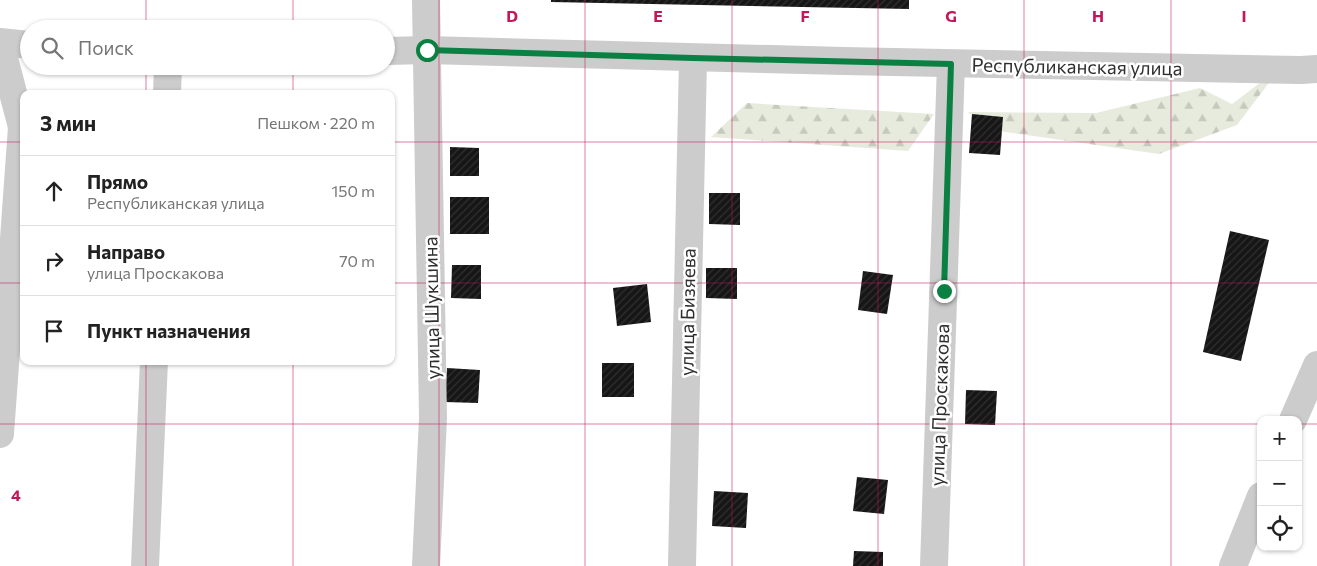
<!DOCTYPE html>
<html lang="ru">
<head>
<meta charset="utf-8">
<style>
	body { margin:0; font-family:Commissioner,sans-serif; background:#f2f2f2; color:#222 }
	.controls { position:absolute; right:15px; bottom:15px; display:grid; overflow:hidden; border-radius:10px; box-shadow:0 1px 4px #0004 }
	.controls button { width:45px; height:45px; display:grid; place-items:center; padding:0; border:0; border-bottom:1px solid #e0e0e0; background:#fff; color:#222; font:25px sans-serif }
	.stop { position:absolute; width:15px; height:15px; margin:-11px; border:4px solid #0b8043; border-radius:50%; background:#fff }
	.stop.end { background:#0b8043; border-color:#fff; box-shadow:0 1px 5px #0008 }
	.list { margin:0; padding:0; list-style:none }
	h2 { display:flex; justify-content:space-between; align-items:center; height:65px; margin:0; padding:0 20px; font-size:21px }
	h2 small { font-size:16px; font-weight:400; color:#767676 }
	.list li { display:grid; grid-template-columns:32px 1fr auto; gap:15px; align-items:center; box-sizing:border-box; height:70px; padding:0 20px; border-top:1px solid #e0e0e0 }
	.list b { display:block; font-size:19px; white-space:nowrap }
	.list p { margin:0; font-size:16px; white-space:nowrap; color:#767676 }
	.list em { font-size:16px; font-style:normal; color:#767676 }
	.icon { flex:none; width:28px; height:28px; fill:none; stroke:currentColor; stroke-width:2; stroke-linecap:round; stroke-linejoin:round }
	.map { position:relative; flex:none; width:1317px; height:566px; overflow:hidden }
	.search { position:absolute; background:#fff; box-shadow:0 1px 4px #0004; left:20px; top:20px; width:375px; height:55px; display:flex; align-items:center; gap:12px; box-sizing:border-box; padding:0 18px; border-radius:28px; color:#767676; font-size:19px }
	.panel { position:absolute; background:#fff; box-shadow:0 1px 4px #0004; left:20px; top:90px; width:375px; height:275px; border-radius:10px }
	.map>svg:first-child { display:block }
	.forest { fill:url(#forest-firs) }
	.building { fill:url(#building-hatch) }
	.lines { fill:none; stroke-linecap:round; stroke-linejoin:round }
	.minor { stroke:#ccc; stroke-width:28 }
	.route { stroke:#0b8043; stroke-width:6 }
	.grid { fill:none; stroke:#c2185b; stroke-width:1; stroke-opacity:0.55 }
	.labels { text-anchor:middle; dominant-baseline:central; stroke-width:5; stroke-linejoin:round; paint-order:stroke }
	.street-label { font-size:19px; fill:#2f2f2f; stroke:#fff }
	.grid-label { font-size:16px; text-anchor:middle; font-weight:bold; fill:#c2185b; stroke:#fff; stroke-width:5; stroke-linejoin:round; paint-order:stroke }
</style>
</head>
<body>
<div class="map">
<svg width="1317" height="566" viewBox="0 0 1317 566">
	<defs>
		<pattern id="forest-firs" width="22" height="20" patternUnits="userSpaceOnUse" patternTransform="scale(1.25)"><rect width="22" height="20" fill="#e6ebdd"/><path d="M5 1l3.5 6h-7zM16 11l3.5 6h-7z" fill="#c6cabe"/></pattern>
		<pattern id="building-hatch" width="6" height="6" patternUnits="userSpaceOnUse" patternTransform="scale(1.25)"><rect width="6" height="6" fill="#161616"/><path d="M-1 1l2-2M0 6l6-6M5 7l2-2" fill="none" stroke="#303030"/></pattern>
	</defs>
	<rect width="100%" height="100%" fill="#fff"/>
	<g class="forest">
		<path d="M1281,67L1237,125L1159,154L991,130L968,112L1096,113L1200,88L1232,104Z"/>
		<path d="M747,103L934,114L908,151L711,137Z"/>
	</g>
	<g class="building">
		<path d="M551,0H909V9L551,2Z"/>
		<path d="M972,114L1003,117L1000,155L969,153Z"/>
		<path d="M450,147L479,148V176H450Z"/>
		<path d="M709,193H740V225L709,224Z"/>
		<rect x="450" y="197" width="39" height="37"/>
		<path d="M1230,231L1269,240L1241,361L1203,352Z"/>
		<path d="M452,265H481V299L451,298Z"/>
		<path d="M706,268H737V299L706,298Z"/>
		<path d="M863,271L893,275L887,314L858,310Z"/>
		<path d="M647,284L651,322L617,326L613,288Z"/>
		<rect x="602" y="363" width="32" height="34"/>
		<path d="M447,368L480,370L478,403L445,402Z"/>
		<path d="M966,390L997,391L995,425L965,424Z"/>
		<path d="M857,477L888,480L884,514L853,511Z"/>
		<path d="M714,491L748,493L746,528L712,526Z"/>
		<path d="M854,551L883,552V566H853Z"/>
	</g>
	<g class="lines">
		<g class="minor">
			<path d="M426,0L433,418L426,566"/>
			<path d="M0,42L29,45"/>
			<path d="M0,43L22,127L0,434"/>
			<path d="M386,51L427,50C718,59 1010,65 1301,70L1317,69"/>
			<path d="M167,94L168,66"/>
			<path d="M1293,420L1317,365"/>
			<path d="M145,566L154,361"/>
			<path d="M682,566L693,59"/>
			<path d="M934,566L951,64"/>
			<path d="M1233,566L1261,496"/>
		</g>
	</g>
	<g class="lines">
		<path class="route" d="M427,50L693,58L951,64L944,291"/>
	</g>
	<path class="grid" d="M146,0V29M293,0V29M439,0V566M585,0V566M732,0V566M878,0V566M1024,0V566M1171,0V566M146,66V94M293,66V94M0,142H24M391,142H1317M0,283H24M391,283H1317M146,361V566M293,361V566M0,424H1261M1298,424H1317"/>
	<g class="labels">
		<g class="street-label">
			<text transform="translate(1077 66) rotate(1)">Республиканская улица</text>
			<text transform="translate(431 308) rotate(-91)">улица Шукшина</text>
			<text transform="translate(687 312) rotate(-89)">улица Бизяева</text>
			<text transform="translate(939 405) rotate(-88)">улица Проскакова</text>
		</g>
	</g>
	<g class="grid-label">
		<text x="512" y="22">D</text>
		<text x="658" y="22">E</text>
		<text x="805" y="22">F</text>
		<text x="951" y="22">G</text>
		<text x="1098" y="22">H</text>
		<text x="1244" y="22">I</text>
		<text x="16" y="501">4</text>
	</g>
</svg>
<div class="controls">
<button>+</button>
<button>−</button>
<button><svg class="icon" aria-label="locate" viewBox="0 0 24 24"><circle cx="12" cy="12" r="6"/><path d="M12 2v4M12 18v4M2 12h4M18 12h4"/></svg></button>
</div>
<div class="stop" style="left:427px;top:50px"></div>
<div class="stop end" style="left:944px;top:291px"></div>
<div class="search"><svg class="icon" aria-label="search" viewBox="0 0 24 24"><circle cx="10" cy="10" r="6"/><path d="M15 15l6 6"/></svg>Поиск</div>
<section class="panel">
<h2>3 мин<small>Пешком · 220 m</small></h2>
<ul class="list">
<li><svg class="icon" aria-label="ahead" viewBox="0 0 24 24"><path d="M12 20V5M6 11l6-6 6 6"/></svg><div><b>Прямо</b><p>Республиканская улица</p></div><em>150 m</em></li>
<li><svg class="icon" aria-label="right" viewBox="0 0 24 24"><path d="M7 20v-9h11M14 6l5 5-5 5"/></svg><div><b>Направо</b><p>улица Проскакова</p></div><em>70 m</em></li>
<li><svg class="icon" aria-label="arrive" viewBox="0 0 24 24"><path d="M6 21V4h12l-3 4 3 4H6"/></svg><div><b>Пункт назначения</b></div></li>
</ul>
</section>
</div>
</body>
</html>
